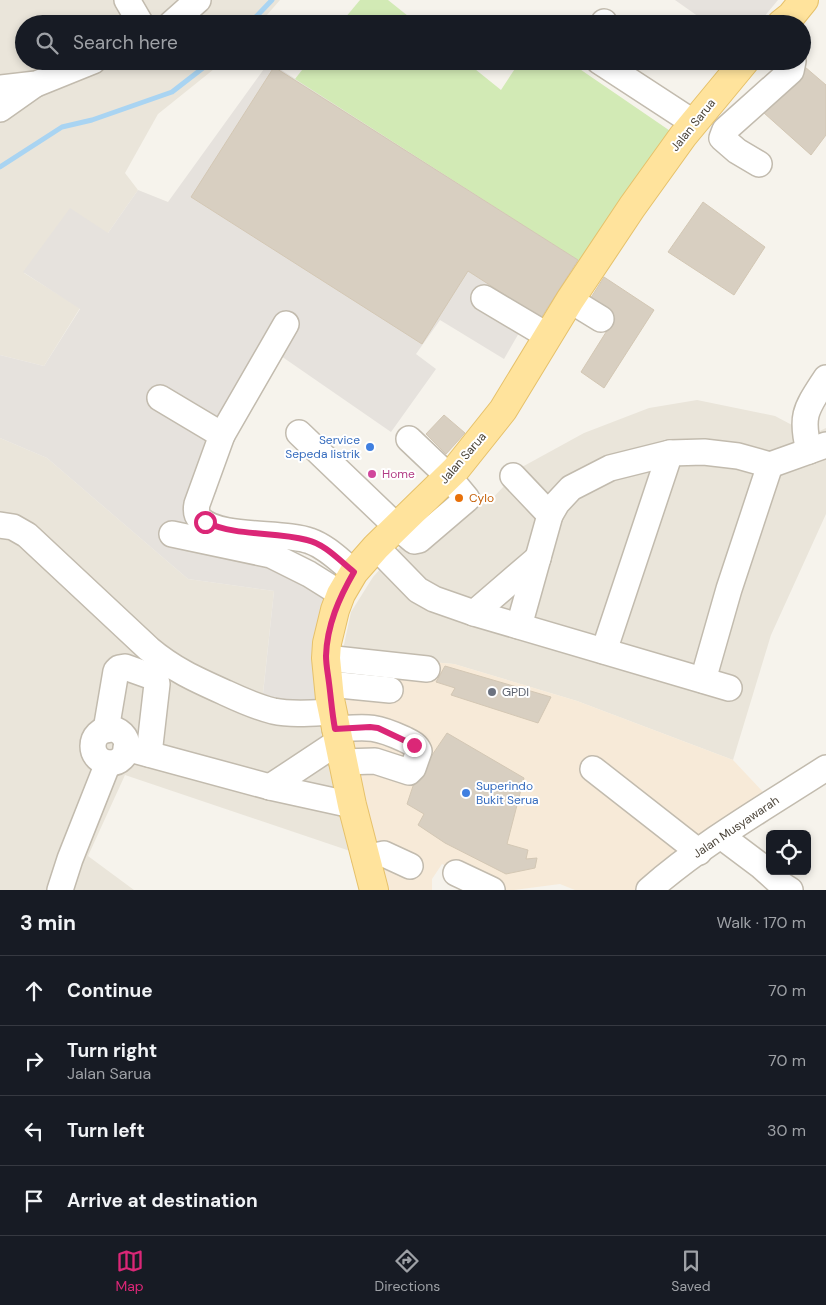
<!DOCTYPE html>
<html lang="en">
<head>
<meta charset="utf-8">
<style>
	body { margin:0; font-family:"DM Sans",sans-serif; background:#242831; color:#f1f3f6 }
	.controls { position:absolute; right:15px; bottom:15px; display:grid; overflow:hidden; border-radius:8px; box-shadow:0 2px 8px #0003 }
	.controls button { width:45px; height:45px; display:grid; place-items:center; padding:0; border:0; border-bottom:1px solid #363941; background:#171b24; color:#f1f3f6; font:25px sans-serif }
	.stop { position:absolute; width:15px; height:15px; margin:-11px; border:4px solid #db2777; border-radius:50%; background:#fff }
	.stop.end { background:#db2777; border-color:#fff; box-shadow:0 1px 5px #0008 }
	.list { margin:0; padding:0; list-style:none }
	h2 { display:flex; justify-content:space-between; align-items:center; height:65px; margin:0; padding:0 20px; font-size:21px }
	h2 small { font-size:16px; font-weight:400; color:#9ea1a6 }
	.list li { display:grid; grid-template-columns:32px 1fr auto; gap:15px; align-items:center; box-sizing:border-box; height:70px; padding:0 20px; border-top:1px solid #363941 }
	.list b { display:block; font-size:19px; white-space:nowrap }
	.list p { margin:0; font-size:16px; white-space:nowrap; color:#9ea1a6 }
	.list em { font-size:16px; font-style:normal; color:#9ea1a6 }
	.icon { flex:none; width:28px; height:28px; fill:none; stroke:currentColor; stroke-width:2; stroke-linecap:round; stroke-linejoin:round }
	.map { position:relative; flex:none; width:826px; height:890px; overflow:hidden }
	.search { position:absolute; background:#171b24; box-shadow:0 2px 8px #0003; left:15px; right:15px; top:15px; height:55px; display:flex; align-items:center; gap:12px; box-sizing:border-box; padding:0 18px; border-radius:28px; color:#9ea1a6; font-size:19px }
	.sheet { height:345px; background:#171b24 }
	nav { display:flex; justify-content:space-around; align-items:center; box-sizing:border-box; height:70px; border-top:1px solid #363941; background:#171b24; font-size:14px; color:#9ea1a6 }
	nav a { display:grid; justify-items:center; gap:2px }
	nav .on { color:#db2777 }
	.map>svg:first-child { display:block }
	.residential { fill:#eae5da }
	.commercial { fill:#f7ead8 }
	.industrial { fill:#e6e2dd }
	.green { fill:#d2eab5 }
	.lines { fill:none; stroke-linecap:round; stroke-linejoin:round }
	.stream { stroke:#a9d4f2; stroke-width:5 }
	.building { fill:#d8cfc1; stroke:#d3c7b4 }
	.minor-casing { stroke:#c2bbae; stroke-width:28 }
	.major-casing { stroke:#e6c16a; stroke-width:30 }
	.minor { stroke:#fff; stroke-width:25 }
	.major { stroke:#ffe39c; stroke-width:28 }
	.route { stroke:#db2777; stroke-width:6 }
	.shop-dot { fill:#3f7fe0; stroke:#fff; stroke-width:2 }
	.hotel-dot { fill:#d1479c; stroke:#fff; stroke-width:2 }
	.food-dot { fill:#e8710a; stroke:#fff; stroke-width:2 }
	.worship-dot { fill:#6b7280; stroke:#fff; stroke-width:2 }
	.labels { text-anchor:middle; dominant-baseline:central; stroke-width:4; stroke-linejoin:round; paint-order:stroke }
	.street-label { font-size:12px; fill:#4b4439; stroke:#fff }
	.shop-label { font-size:12px; fill:#366cbe; stroke:#fff; text-anchor:end }
	.hotel-label { font-size:12px; fill:#b23c85; stroke:#fff; text-anchor:start }
	.food-label { font-size:12px; fill:#c56008; stroke:#fff; text-anchor:start }
	.worship-label { font-size:12px; fill:#5b616d; stroke:#fff; text-anchor:start }
</style>
</head>
<body>
<div class="map">
<svg width="826" height="890" viewBox="0 0 826 890">
	<rect width="100%" height="100%" fill="#f6f3ec"/>
	<g class="residential">
		<path d="M0,0H280L259,24H24V61H224L158,114L125,173L138,190L108,233L24,273L80,308L44,366L0,355Z"/>
		<path d="M697,400L775,416L811,435L826,428V514L771,635L733,760L577,701L454,664L342,654L351,612L373,577L463,478L486,505L522,467L584,433L649,408Z"/>
		<path d="M0,438L47,458L188,579L274,591L263,693L327,715L356,853L125,775L88,856L134,890H0Z"/>
	</g>
	<path class="commercial" d="M342,654L454,664L577,701L733,760L778,808L648,890H575L560,884L514,890H499L442,864L432,879V890H387L366,824L348,725Z"/>
	<g class="industrial">
		<path d="M675,0H778L758,24H709Z"/>
		<path d="M269,62L587,266L553,316L527,319L504,359L440,320L416,354L436,369L391,432L281,356L219,446L217,491L191,539L274,558L337,598L327,715L263,694L274,591L188,579L47,458L0,438V355L44,366L80,309L23,272L70,208L108,233L138,190L168,202Z"/>
	</g>
	<g class="green">
		<path d="M360,0H388L418,24H340Z"/>
		<path d="M309,61H465L501,90L520,61H568L679,137L587,266L295,79Z"/>
	</g>
	<g class="lines">
		<g class="stream">
			<path d="M249,24L272,0"/>
			<path d="M0,167L62,127L92,120L172,92L212,61"/>
		</g>
	</g>
	<g class="building">
		<path d="M274,67L578,260L541,318L468,271L422,344L191,197Z"/>
		<path d="M805,67L826,85V135L811,155L764,113Z"/>
		<path d="M703,202L765,247L734,295L668,252Z"/>
		<path d="M604,277L654,310L604,388L581,372L613,321L587,304Z"/>
		<path d="M444,415L465,433L446,454L426,434Z"/>
		<path d="M445,666L551,697L538,723L451,695L455,688L436,682Z"/>
		<path d="M447,733L524,778L507,844L528,850L526,859L537,858L535,868L506,874L445,843L418,825L424,814L407,804L414,783L422,770Z"/>
	</g>
	<g class="lines">
		<defs>
			<g id="minor">
				<path d="M127,0L141,24"/>
				<path d="M171,24L198,0"/>
				<path d="M603,24L604,22"/>
				<path d="M599,61L694,123"/>
				<path d="M0,88L36,84L93,61"/>
				<path d="M0,109L34,85"/>
				<path d="M759,164L737,151L722,138L725,130L791,71L793,61"/>
				<path d="M484,298L548,336"/>
				<path d="M570,300L601,319"/>
				<path d="M286,324L222,435L197,504C196,509 196,515 200,519C219,539 285,531 310,541C327,547 340,561 354,572"/>
				<path d="M160,398L222,435"/>
				<path d="M299,433L396,526L414,541L419,540L467,499L448,476L409,439"/>
				<path d="M809,451C800,415 806,409 826,378"/>
				<path d="M513,476L550,515"/>
				<path d="M0,525L13,527L27,535L149,649C174,670 197,680 226,693C241,700 257,707 273,711C292,715 312,713 331,712"/>
				<path d="M172,534L271,555L309,574L341,594"/>
				<path d="M376,547L418,590L434,599L474,613L729,688"/>
				<path d="M474,613L538,558"/>
				<path d="M519,626L550,515L557,503L571,488L610,468L670,453L704,452L738,456L770,465L826,445"/>
				<path d="M604,651L670,453"/>
				<path d="M326,658L427,669"/>
				<path d="M703,680L729,589L770,465"/>
				<path d="M329,684L390,690"/>
				<path d="M335,729C367,727 374,725 404,739C410,742 416,744 419,751L413,768L409,772L375,761L342,762"/>
				<circle cx="110" cy="746" r="17"/>
				<path d="M106,730L116,671L119,668L125,667L153,677L156,679L157,684L149,754"/>
				<path d="M126,748L270,787L352,805"/>
				<path d="M593,769L699,852"/>
				<path d="M270,787L338,742"/>
				<path d="M721,836L761,866L782,885L790,890"/>
				<path d="M365,858L384,854L410,866"/>
				<path d="M456,873L492,890"/>
				<path d="M60,890L70,859L108,763"/>
				<path d="M649,890C701,844 767,806 826,768"/>
			</g>
			<g id="major">
				<path d="M781,24L791,16L804,0"/>
				<path d="M374,890L352,805L330,699L326,658L327,643L335,610L341,594L354,572L376,547L456,469L503,410L570,300L632,207L683,136L745,61"/>
			</g>
		</defs>
		<use href="#minor" class="minor-casing"/>
		<use href="#major" class="major-casing"/>
		<use href="#minor" class="minor"/>
		<use href="#major" class="major"/>
	</g>
	<g class="lines">
		<path class="route" d="M205,522C238,537 273,531 307,540C325,544 340,561 354,572C339,598 327,625 326,656C326,665 328,674 329,683C331,698 332,713 335,729L370,727L378,728L414,745"/>
	</g>
	<g class="shop-dot">
		<circle cx="370" cy="447" r="5"/>
		<circle cx="466" cy="793" r="5"/>
	</g>
	<circle class="hotel-dot" cx="372" cy="474" r="5"/>
	<circle class="food-dot" cx="459" cy="498" r="5"/>
	<circle class="worship-dot" cx="492" cy="692" r="5"/>
	<g class="labels">
		<g class="street-label">
			<text transform="translate(693 125) rotate(-51)">Jalan Sarua</text>
			<text transform="translate(463 458) rotate(-49)">Jalan Sarua</text>
			<text transform="translate(736 827) rotate(-34)">Jalan Musyawarah</text>
		</g>
		<g class="shop-label">
			<text x="360" y="440">Service<tspan x="360" dy="14">Sepeda listrik</tspan></text>
			<text x="476" y="786" text-anchor="start">Superindo<tspan x="476" dy="14">Bukit Serua</tspan></text>
		</g>
		<g class="hotel-label">
			<text x="382" y="474">Home</text>
		</g>
		<g class="food-label">
			<text x="469" y="498">Cylo</text>
		</g>
		<g class="worship-label">
			<text x="502" y="692">GPDI</text>
		</g>
	</g>
</svg>
<div class="controls">
<button><svg class="icon" aria-label="locate" viewBox="0 0 24 24"><circle cx="12" cy="12" r="6"/><path d="M12 2v4M12 18v4M2 12h4M18 12h4"/></svg></button>
</div>
<div class="stop" style="left:205px;top:522px"></div>
<div class="stop end" style="left:414px;top:745px"></div>
<div class="search"><svg class="icon" aria-label="search" viewBox="0 0 24 24"><circle cx="10" cy="10" r="6"/><path d="M15 15l6 6"/></svg>Search here</div>
</div>
<section class="sheet">
<h2>3 min<small>Walk · 170 m</small></h2>
<ul class="list">
<li><svg class="icon" aria-label="ahead" viewBox="0 0 24 24"><path d="M12 20V5M6 11l6-6 6 6"/></svg><div><b>Continue</b></div><em>70 m</em></li>
<li><svg class="icon" aria-label="right" viewBox="0 0 24 24"><path d="M7 20v-9h11M14 6l5 5-5 5"/></svg><div><b>Turn right</b><p>Jalan Sarua</p></div><em>70 m</em></li>
<li><svg class="icon" aria-label="left" viewBox="0 0 24 24"><path d="M17 20v-9H6M10 6l-5 5 5 5"/></svg><div><b>Turn left</b></div><em>30 m</em></li>
<li><svg class="icon" aria-label="arrive" viewBox="0 0 24 24"><path d="M6 21V4h12l-3 4 3 4H6"/></svg><div><b>Arrive at destination</b></div></li>
</ul>
</section>
<nav>
<a class="on"><svg class="icon" aria-label="map" viewBox="0 0 24 24"><path d="M3 6l6-2 6 2 6-2v14l-6 2-6-2-6 2zM9 4v14M15 6v14"/></svg>Map</a>
<a><svg class="icon" aria-label="directions" viewBox="0 0 24 24"><path d="M12 3l9 9-9 9-9-9zM9 14v-3h6M13 9l2 2-2 2"/></svg>Directions</a>
<a><svg class="icon" aria-label="saved" viewBox="0 0 24 24"><path d="M7 4h10v16l-5-4-5 4z"/></svg>Saved</a>
</nav>
</body>
</html>
